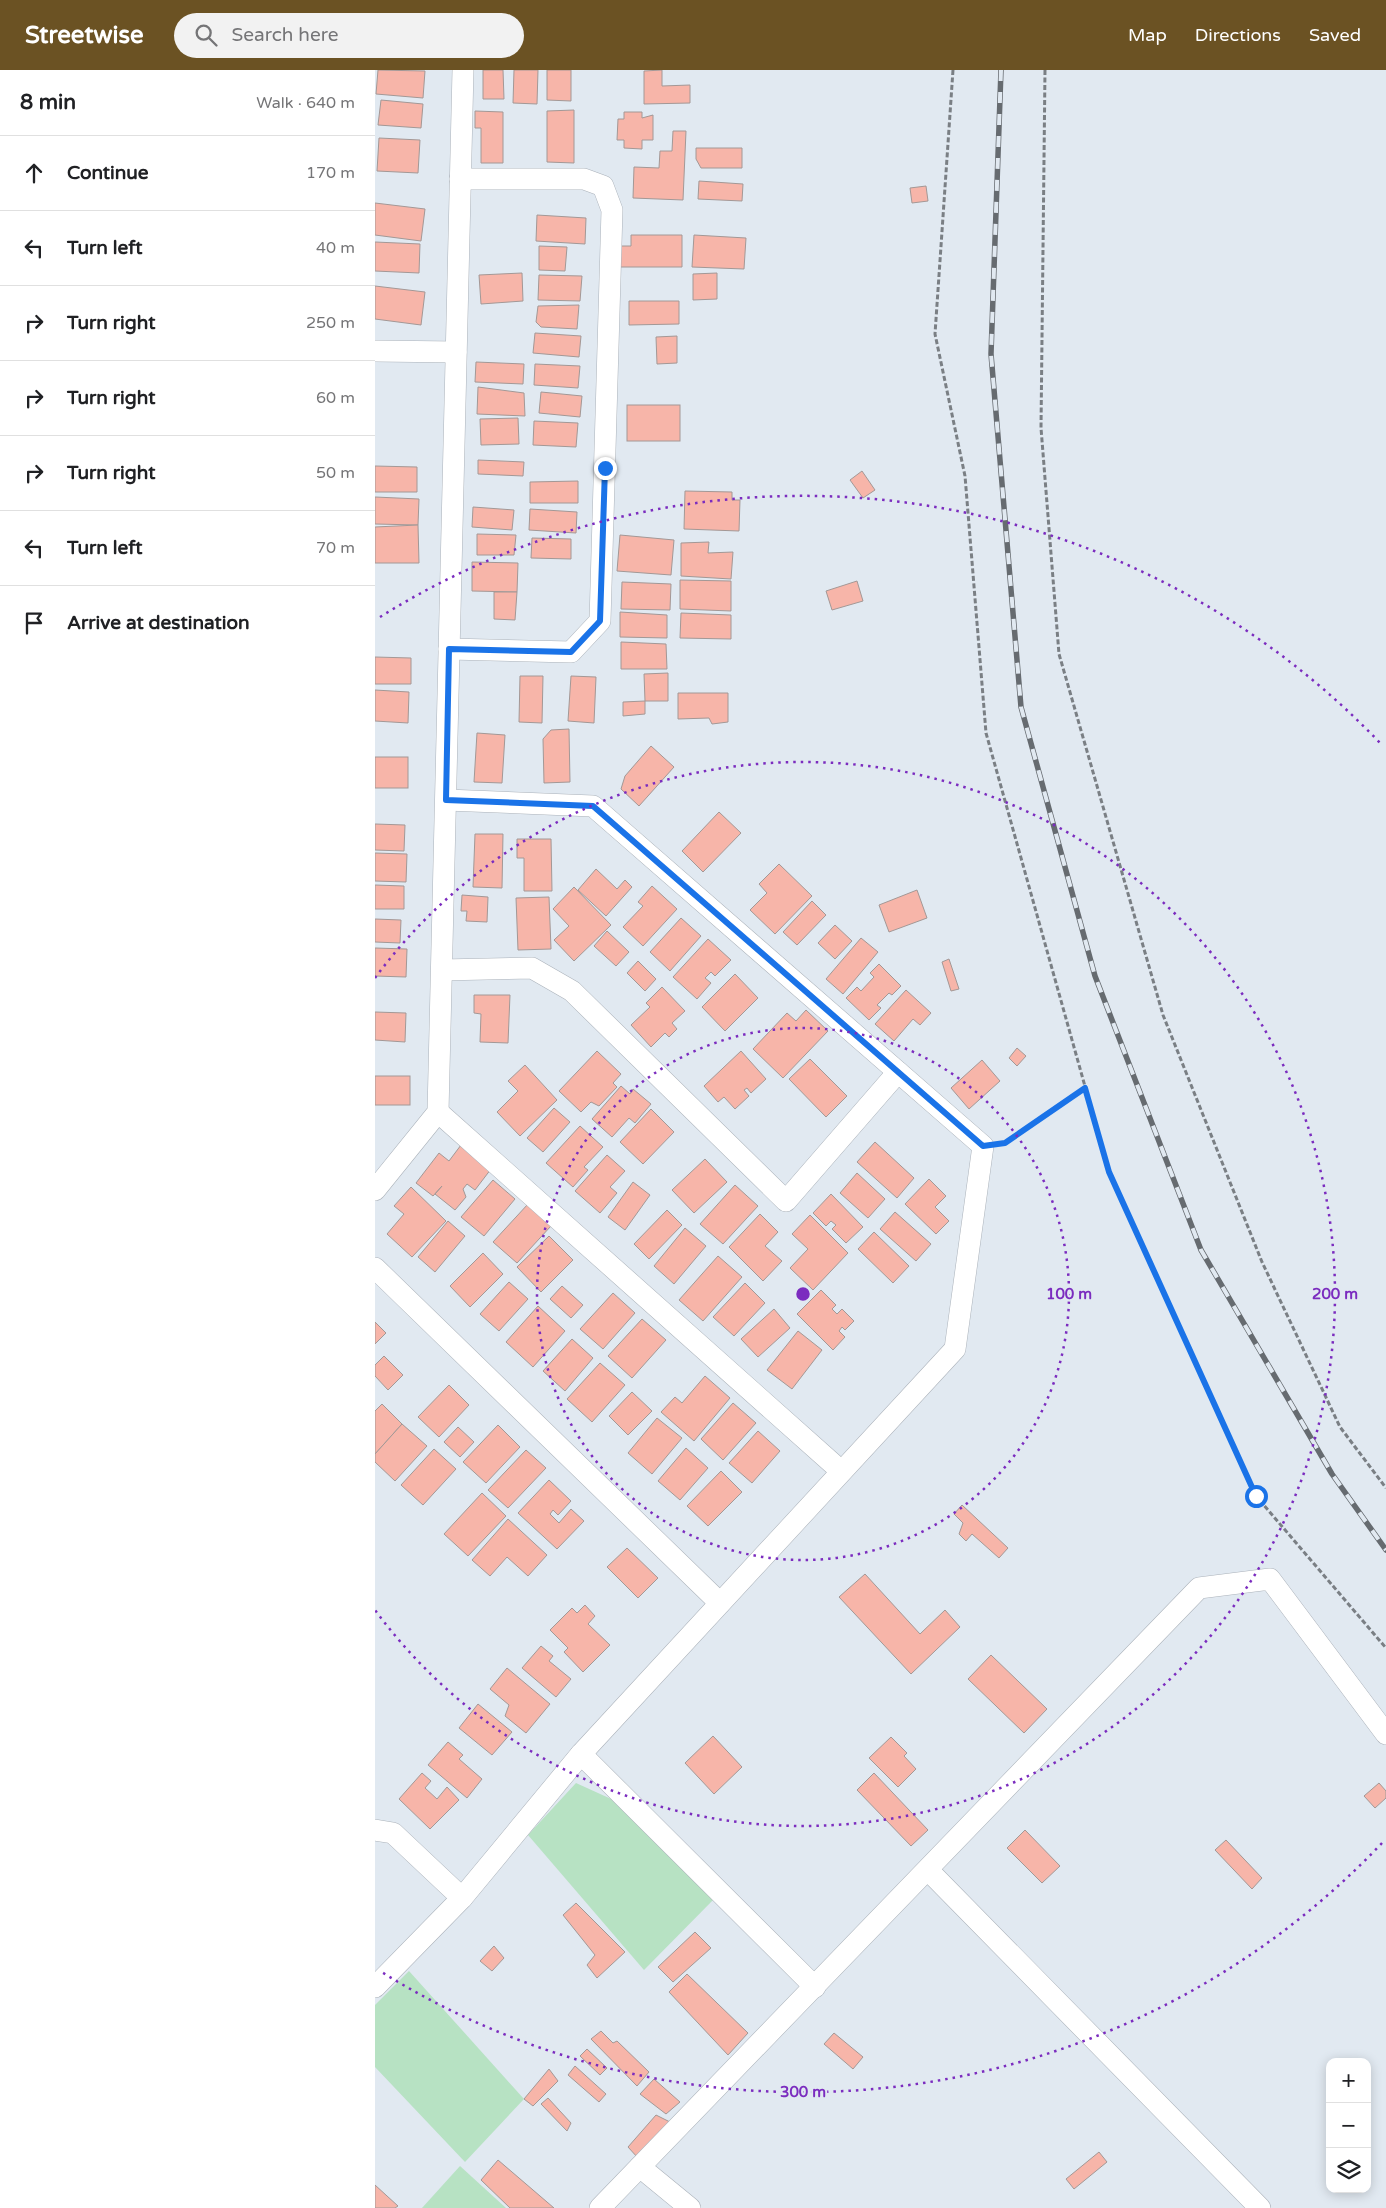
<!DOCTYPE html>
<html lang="en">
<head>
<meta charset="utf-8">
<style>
	body { margin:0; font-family:"Varela Round",sans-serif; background:#f2f2f2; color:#202124 }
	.controls { position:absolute; right:15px; bottom:15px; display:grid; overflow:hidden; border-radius:10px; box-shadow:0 2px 12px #0003 }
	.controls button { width:45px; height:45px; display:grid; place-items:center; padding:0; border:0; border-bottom:1px solid #e0e0e0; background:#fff; color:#202124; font:25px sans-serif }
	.stop { position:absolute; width:15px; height:15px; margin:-11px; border:4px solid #1a73e8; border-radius:50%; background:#fff }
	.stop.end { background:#1a73e8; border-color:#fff; box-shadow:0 1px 5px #0008 }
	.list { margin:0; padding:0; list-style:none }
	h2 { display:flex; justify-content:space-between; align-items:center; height:65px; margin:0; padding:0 20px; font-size:21px }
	h2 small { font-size:16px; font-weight:400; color:#757577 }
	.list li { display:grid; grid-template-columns:32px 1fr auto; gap:15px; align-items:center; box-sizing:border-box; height:75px; padding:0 20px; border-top:1px solid #e0e0e0 }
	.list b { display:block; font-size:19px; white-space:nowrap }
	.list em { font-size:16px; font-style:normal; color:#757577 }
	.icon { flex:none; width:28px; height:28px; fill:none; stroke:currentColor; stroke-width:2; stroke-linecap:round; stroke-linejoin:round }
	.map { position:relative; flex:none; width:1011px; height:2138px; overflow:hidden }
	header { display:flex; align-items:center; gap:30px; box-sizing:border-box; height:70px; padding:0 25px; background:#6b5223; color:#fff }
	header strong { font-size:24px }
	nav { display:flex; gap:28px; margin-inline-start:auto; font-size:18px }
	.search { width:350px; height:45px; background:#f2f2f2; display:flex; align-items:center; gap:12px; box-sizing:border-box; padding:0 18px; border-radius:28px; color:#757577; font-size:19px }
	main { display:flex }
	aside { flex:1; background:#fff }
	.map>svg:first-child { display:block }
	.green { fill:#b7e2c3 }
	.building { fill:#f7b5a9; stroke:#a39896 }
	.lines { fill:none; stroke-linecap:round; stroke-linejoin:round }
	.minor-casing { stroke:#abb2ba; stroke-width:22 }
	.path { stroke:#7a7f84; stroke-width:3; stroke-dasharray:5 2.5; stroke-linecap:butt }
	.minor { stroke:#fff; stroke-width:21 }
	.rail-casing { stroke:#666b70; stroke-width:5.5 }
	.rail { stroke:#e1e9f1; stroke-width:4; stroke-dasharray:11; stroke-linecap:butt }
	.route { stroke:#1a73e8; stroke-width:6 }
	.ring { fill:none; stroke:#7b2cbf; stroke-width:2.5; stroke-dasharray:2.5 5 }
	.centre { fill:#7b2cbf; stroke:#e1e9f1; stroke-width:2.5 }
	.ring-label { font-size:15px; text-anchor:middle; font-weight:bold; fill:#7b2cbf; stroke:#e1e9f1; stroke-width:4; stroke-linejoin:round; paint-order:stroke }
</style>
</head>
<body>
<header>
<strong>Streetwise</strong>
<div class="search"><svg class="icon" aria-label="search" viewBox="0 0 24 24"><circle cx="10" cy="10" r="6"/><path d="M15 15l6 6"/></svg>Search here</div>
<nav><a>Map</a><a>Directions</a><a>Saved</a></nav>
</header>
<main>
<aside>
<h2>8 min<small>Walk · 640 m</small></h2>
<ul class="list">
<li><svg class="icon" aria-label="ahead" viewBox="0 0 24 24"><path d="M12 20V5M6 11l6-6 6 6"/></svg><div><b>Continue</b></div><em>170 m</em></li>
<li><svg class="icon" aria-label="left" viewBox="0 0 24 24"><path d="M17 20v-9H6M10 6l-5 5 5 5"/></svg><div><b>Turn left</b></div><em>40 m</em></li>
<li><svg class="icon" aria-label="right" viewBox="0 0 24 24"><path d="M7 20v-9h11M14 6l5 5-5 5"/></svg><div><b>Turn right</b></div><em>250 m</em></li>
<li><svg class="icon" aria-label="right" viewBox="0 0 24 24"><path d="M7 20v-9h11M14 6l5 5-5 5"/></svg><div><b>Turn right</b></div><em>60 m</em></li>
<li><svg class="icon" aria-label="right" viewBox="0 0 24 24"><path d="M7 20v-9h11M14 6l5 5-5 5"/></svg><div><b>Turn right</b></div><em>50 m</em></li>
<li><svg class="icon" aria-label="left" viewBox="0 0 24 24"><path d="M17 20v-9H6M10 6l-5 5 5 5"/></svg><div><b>Turn left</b></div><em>70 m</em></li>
<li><svg class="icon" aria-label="arrive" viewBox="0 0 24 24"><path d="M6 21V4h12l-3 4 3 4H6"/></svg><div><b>Arrive at destination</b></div></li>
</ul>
</aside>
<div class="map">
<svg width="1011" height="2138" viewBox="0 0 1011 2138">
	<rect width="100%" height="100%" fill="#e1e9f1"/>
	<g class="green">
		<path d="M201,1713L245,1733L341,1827L269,1900L153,1765Z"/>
		<path d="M34,1901L149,2029L90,2092L0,1997V1935Z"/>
		<path d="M85,2096L131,2138H47Z"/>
	</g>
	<g class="building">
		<path d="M3,0L50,1L48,28L1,24Z"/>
		<path d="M108,0H128L129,29H108Z"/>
		<path d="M139,0H163L162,34L138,33Z"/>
		<path d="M172,0H196V31L172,30Z"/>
		<path d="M287,0V16L315,15V33L269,34V1Z"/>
		<path d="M6,30L48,34L46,58L3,55Z"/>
		<path d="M199,40V93L172,92V41Z"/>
		<path d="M100,41L128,42V93H106V58H100Z"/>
		<path d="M249,42H267V48L278,45V70H267V79L249,78V70H242L243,49H249Z"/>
		<path d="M298,61H311L308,130L258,128L259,97L284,98L285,81H297Z"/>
		<path d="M4,68L45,70L43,103L2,101Z"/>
		<path d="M321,78H367V98H326L321,89Z"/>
		<path d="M324,111L368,114L367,131L323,129Z"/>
		<path d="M551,116L553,131L537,133L535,118Z"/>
		<path d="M0,133L50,139L46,171L0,165Z"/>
		<path d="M162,145L211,148L210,174L161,171Z"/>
		<path d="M256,165H307V197H244V176H256Z"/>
		<path d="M319,165L371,168L369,199L317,197Z"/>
		<path d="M0,172L45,174L44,203L0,201Z"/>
		<path d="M164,176L192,177L190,201L164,200Z"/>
		<path d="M147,203L148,231L106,234L104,205Z"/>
		<path d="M342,203V229L318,230V204Z"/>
		<path d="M164,205L207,206L205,231L163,230Z"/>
		<path d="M0,216L50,222L46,255L0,249Z"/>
		<path d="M254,231H304V254L254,255Z"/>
		<path d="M204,235L202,259L166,257L161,252L163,236Z"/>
		<path d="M160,263L206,266L204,287L158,283Z"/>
		<path d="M302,266V293L282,294L281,267Z"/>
		<path d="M101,292L149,294L148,314L100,312Z"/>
		<path d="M160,294L205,296L203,318L159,315Z"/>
		<path d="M103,317L149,323L150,346L102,344Z"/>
		<path d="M166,322L207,326L205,347L164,343Z"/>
		<rect x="252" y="335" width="53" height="36"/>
		<path d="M143,348L144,374L106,375L105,349Z"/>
		<path d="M159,351L203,353L201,377L158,375Z"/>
		<path d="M103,390L149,392L148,406L103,404Z"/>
		<path d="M0,396L42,397V422H0Z"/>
		<path d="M487,401L500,420L488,428L475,410Z"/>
		<path d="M203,411V433H155V412Z"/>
		<path d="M310,421L357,422V430H365L364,461L309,459Z"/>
		<path d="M0,427L44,429L43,455L0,454Z"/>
		<path d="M98,437L139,440L137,460L97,457Z"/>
		<path d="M155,439L202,442L201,463L154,460Z"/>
		<path d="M43,455L44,493H0V457Z"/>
		<path d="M102,464L141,465L139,485H102Z"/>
		<path d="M245,465L299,470L296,505L242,501Z"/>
		<path d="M157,468L196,469V489L156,488Z"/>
		<path d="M334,472L333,483L358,482L356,509L306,506V473Z"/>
		<path d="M97,492L143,493L142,522L97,521Z"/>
		<path d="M305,510L356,511V541L305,539Z"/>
		<path d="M482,511L488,531L457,540L451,521Z"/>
		<path d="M247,512L296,514L295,540L246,539Z"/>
		<path d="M119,522H142L140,550L119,549Z"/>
		<path d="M245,542L292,545V568L245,567Z"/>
		<path d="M306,543L356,545V569L305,568Z"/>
		<path d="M246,572L291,574L292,599H246Z"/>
		<path d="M0,587L36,588V614H0Z"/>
		<path d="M293,603V631H270L269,604Z"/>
		<path d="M145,606H168L167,653L144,652Z"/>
		<path d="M196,606L221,607L219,653L193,651Z"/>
		<path d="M0,620L34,622L33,653L0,651Z"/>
		<path d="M303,623H353V652L337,654L334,648L303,649Z"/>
		<path d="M270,631V644L248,646V632Z"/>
		<path d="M194,659L195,712L169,713L168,669L176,660Z"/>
		<path d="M102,663L130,665L127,713L99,712Z"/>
		<path d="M276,676L299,697L264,736L246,719L250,706Z"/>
		<rect x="0" y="687" width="33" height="31"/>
		<path d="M344,742L366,763L328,802L307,781Z"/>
		<path d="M0,754L30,755L29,781L0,780Z"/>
		<path d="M100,764H128L127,818L98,817Z"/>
		<path d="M142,769H176L177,821H149V788H142Z"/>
		<path d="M0,783L32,784L31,812L0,811Z"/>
		<path d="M404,794L437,826L400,864L375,840L392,823L384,814Z"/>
		<path d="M221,799L242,819L250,810L257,817L231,846L203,820Z"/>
		<path d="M0,815L29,816V839H0Z"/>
		<path d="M277,816L302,839L268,876L248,857L268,836L263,832Z"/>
		<path d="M199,817L236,855L199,891L179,870L194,856L178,839Z"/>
		<path d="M542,820L552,848L514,862L504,835Z"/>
		<path d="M87,825L113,827L112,852L91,851L92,841H86Z"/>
		<path d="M174,827L176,879L143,880L141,828Z"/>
		<path d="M437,831L451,845L422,875L408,862Z"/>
		<path d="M306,848L326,866L295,901L275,882Z"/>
		<path d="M0,849L26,850L25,873L0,872Z"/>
		<path d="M460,855L477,871L460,889L443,873Z"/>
		<path d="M232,861L254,882L241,896L219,876Z"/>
		<path d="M486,868L503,882L468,924L451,909Z"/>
		<path d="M333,869L356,890L340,906L336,902L330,908L336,913L322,929L298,907Z"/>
		<path d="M0,878L32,879L31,907L0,906Z"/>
		<path d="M574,889L584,919L576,921L567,892Z"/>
		<path d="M263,891L281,909L270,921L252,903Z"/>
		<path d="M504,894L526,916L517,925L514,923L502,935L506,938L494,950L471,928L482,917L486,921L499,907L495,903Z"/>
		<path d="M360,904L383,928L350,961L327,937Z"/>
		<path d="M287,917L310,941L297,953L302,959L294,967L290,963L276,977L256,955L275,937L271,933Z"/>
		<path d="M531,920L556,943L545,955L538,949L519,971L500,954Z"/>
		<path d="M99,925H135L133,973L105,972L106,944L99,943Z"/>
		<path d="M431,940L453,961L408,1008L378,979L412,943L421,951Z"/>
		<path d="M0,942L31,943L30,972L0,970Z"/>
		<path d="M642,978L651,986L642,996L634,988Z"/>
		<path d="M222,981L246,1004L238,1013L242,1017L224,1036L216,1032L206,1042L184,1021Z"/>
		<path d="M366,981L391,1009L376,1023L372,1018L369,1020L374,1026L360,1039L349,1027L343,1032L329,1016Z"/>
		<path d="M435,989L472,1026L451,1047L414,1009Z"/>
		<path d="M607,990L625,1011L594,1039L576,1018Z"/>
		<path d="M150,995L182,1030L145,1066L122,1042L143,1021L133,1011Z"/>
		<rect x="0" y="1006" width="35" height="29"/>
		<path d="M246,1016L255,1024L258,1019L276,1034L260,1053L254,1048L237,1067L217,1049Z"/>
		<path d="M179,1038L195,1052L168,1082L152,1068Z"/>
		<path d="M276,1039L299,1062L268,1094L245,1072Z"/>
		<path d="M205,1056L228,1077L209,1097L213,1100L198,1117L171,1093Z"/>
		<path d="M500,1072L539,1108L522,1128L482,1092Z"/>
		<path d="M86,1075L116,1099L100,1120L92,1114L88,1119L91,1127L80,1140L60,1124L67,1116L58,1126L41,1113L64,1083L74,1091Z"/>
		<path d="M232,1085L250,1101L235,1117L242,1123L225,1143L200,1121Z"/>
		<path d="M330,1089L352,1112L319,1143L297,1120Z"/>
		<path d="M482,1103L510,1129L493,1148L465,1123Z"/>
		<path d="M554,1109L571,1126L560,1137L574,1151L561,1164L530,1134Z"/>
		<path d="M118,1110L140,1129L109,1166L86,1147Z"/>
		<path d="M258,1112L275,1125L250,1160L233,1147Z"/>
		<path d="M360,1115L383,1136L348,1174L325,1154Z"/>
		<path d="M36,1117L71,1151L37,1187L12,1164L29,1144L19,1136Z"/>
		<path d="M456,1124L488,1157L471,1173L457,1159L461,1155L456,1151L451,1156L438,1143Z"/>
		<path d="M153,1134L176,1156L142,1193L118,1172Z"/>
		<path d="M292,1140L307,1155L274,1189L259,1174Z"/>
		<path d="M520,1142L556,1174L541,1191L505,1159Z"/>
		<path d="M385,1144L403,1162L390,1176L407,1191L388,1211L354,1177Z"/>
		<path d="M435,1145L473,1183L438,1220L415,1198L433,1179L417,1164Z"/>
		<path d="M73,1151L90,1166L60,1202L43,1187Z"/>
		<path d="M310,1158L331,1176L299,1214L279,1196Z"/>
		<path d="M499,1162L534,1196L518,1213L483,1179Z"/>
		<path d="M174,1166L198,1190L166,1222L142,1197Z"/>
		<path d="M108,1183L128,1204L95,1237L75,1216Z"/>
		<path d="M343,1186L367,1207L328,1251L304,1230Z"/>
		<path d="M134,1212L153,1229L124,1261L105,1244Z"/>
		<path d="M370,1213L390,1233L359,1266L338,1247Z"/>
		<path d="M187,1216L208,1235L196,1248L175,1229Z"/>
		<path d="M446,1220L461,1235L457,1239L462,1244L467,1239L479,1251L470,1260L467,1257L464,1261L470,1267L458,1280L422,1244Z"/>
		<path d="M238,1223L260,1243L228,1279L205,1259Z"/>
		<path d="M163,1236L190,1261L158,1297L131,1272Z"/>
		<path d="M399,1239L415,1258L383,1287L366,1269Z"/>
		<path d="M267,1249L291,1270L257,1308L233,1286Z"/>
		<path d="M0,1252L11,1263L0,1274Z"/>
		<path d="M423,1261L447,1280L417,1319L392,1300Z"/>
		<path d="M197,1269L218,1288L190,1321L168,1301Z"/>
		<path d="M9,1286L28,1305L13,1320L0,1306V1295Z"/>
		<path d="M225,1293L250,1315L217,1352L192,1329Z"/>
		<path d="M330,1306L355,1328L319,1371L286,1342L300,1327L307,1333Z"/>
		<path d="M74,1315L94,1335L64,1367L43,1347Z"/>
		<path d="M257,1322L277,1341L253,1365L234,1346Z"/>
		<path d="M358,1333L381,1353L348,1390L326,1369Z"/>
		<path d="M7,1334L27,1354L0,1384V1341Z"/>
		<path d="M282,1348L307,1368L277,1404L253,1383Z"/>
		<path d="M27,1354L52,1376L20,1411L0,1392V1384Z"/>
		<path d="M123,1355L145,1377L111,1413L88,1392Z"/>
		<path d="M83,1357L99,1372L85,1387L69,1372Z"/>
		<path d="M383,1361L405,1381L377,1413L354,1393Z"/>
		<path d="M311,1378L333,1398L305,1430L283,1411Z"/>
		<path d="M59,1379L81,1399L48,1435L26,1415Z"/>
		<path d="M151,1380L171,1398L133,1438L113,1420Z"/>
		<path d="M346,1401L367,1422L333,1456L312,1436Z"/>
		<path d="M174,1410L196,1431L183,1445L178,1440L175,1444L184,1453L196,1439L209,1451L182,1479L143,1443Z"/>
		<path d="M107,1423L131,1446L93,1486L69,1464Z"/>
		<path d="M587,1435L633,1478L624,1488L597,1464L591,1471L584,1464L588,1453L579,1444Z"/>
		<path d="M133,1449L172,1485L153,1506L132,1487L115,1506L97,1490Z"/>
		<path d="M252,1478L283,1508L263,1528L232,1497Z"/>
		<path d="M490,1504L545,1564L570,1540L585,1557L536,1604L464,1527Z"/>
		<path d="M210,1535L220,1546L213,1554L235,1575L208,1602L189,1582L193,1578L175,1560L197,1538L202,1543Z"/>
		<path d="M166,1576L178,1586L174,1591L196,1609L181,1627L147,1598Z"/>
		<path d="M616,1585L672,1639L649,1663L593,1609Z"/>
		<path d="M132,1598L175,1634L151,1663L130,1646L134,1635L115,1619Z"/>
		<path d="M103,1634L137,1662L117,1685L84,1658Z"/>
		<path d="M338,1666L367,1697L339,1724L310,1693Z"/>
		<path d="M516,1667L532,1683L529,1686L541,1699L523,1717L494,1688Z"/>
		<path d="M73,1672L88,1685L84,1689L107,1709L92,1728L53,1695Z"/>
		<path d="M47,1703L56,1711L50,1718L62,1729L72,1717L84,1730L55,1759L24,1729Z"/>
		<path d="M499,1703L553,1760L536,1776L482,1720Z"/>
		<path d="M1004,1713L1011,1721V1728L1000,1738L989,1726Z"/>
		<path d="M650,1760L685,1796L667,1813L632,1778Z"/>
		<path d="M851,1770L887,1808L877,1819L840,1780Z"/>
		<path d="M201,1833L250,1882L222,1908L212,1895L220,1885L188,1845Z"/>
		<path d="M320,1862L336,1878L298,1912L283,1897Z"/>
		<path d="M119,1876L129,1888L117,1901L105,1891Z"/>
		<path d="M312,1904L373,1963L353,1985L294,1922Z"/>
		<path d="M226,1961L238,1973L242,1971L274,2002L262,2016L216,1969Z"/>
		<path d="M459,1963L488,1987L478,1999L449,1974Z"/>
		<path d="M212,1979L232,1998L225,2005L205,1986Z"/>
		<path d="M200,1996L231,2024L224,2032L193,2005Z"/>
		<path d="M174,1999L183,2011L158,2036L149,2029Z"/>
		<path d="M279,2009L305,2032L291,2044L265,2024Z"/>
		<path d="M173,2028L196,2053L192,2061L166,2034Z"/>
		<path d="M281,2045L295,2052L263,2088L253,2077Z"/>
		<path d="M724,2082L732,2092L699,2119L691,2109Z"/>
		<path d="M123,2090L179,2138H135L106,2110Z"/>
		<path d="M0,2115L23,2136L20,2138H0Z"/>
	</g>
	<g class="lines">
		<defs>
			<g id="minor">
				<path d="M0,281L81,282"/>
				<path d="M74,579L196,582L225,551L237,140L228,116L209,109H85"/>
				<path d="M67,900L157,898L197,921L411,1131L523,1002"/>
				<path d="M63,1042L466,1401"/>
				<path d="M0,1120L63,1042L88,0"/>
				<path d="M0,1198L345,1533"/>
				<path d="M206,1684L440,1917"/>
				<path d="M0,1760L18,1763L87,1828"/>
				<path d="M553,1800L885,2138"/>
				<path d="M0,1917L87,1828L206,1684L580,1279L608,1076L218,736L71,730"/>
				<path d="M265,2097L315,2138"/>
				<path d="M225,2138L824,1518L895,1509L1011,1664"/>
			</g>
		</defs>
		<use href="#minor" class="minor-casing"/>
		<g class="path">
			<path d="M578,0L560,264L590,406L611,663L734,1102L881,1426L1011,1578"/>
			<path d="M670,0L666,358L684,584L788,945L887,1192L965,1357L1011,1418"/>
			<path d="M626,1074L630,1073L710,1018"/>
		</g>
		<use href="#minor" class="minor"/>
		<defs>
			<path id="rail" d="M626,0L616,284L646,637L720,906L826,1180L957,1404L1011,1480"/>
		</defs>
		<use href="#rail" class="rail-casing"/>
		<use href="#rail" class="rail"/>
	</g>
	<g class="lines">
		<path class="route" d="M230,398L225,551L196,582L74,579L71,730L218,736L608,1076L630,1073L710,1018L734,1102L881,1426"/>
	</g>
	<g class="ring">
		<circle cx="428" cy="1224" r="266"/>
		<path d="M0 908A532 532 0 1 1 0 1540"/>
		<path d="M1007 1773A798 798 0 0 1 5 1901M5 547A798 798 0 0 1 1007 675"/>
	</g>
	<circle cx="428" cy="1224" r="8" class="centre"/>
	<g class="ring-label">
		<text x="694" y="1229">100 m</text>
		<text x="960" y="1229">200 m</text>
		<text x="428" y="2027">300 m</text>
	</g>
</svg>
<div class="controls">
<button>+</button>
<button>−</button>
<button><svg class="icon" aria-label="layers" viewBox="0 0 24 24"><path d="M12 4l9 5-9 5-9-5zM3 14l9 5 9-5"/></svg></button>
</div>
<div class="stop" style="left:881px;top:1426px"></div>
<div class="stop end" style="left:230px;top:398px"></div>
</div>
</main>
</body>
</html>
